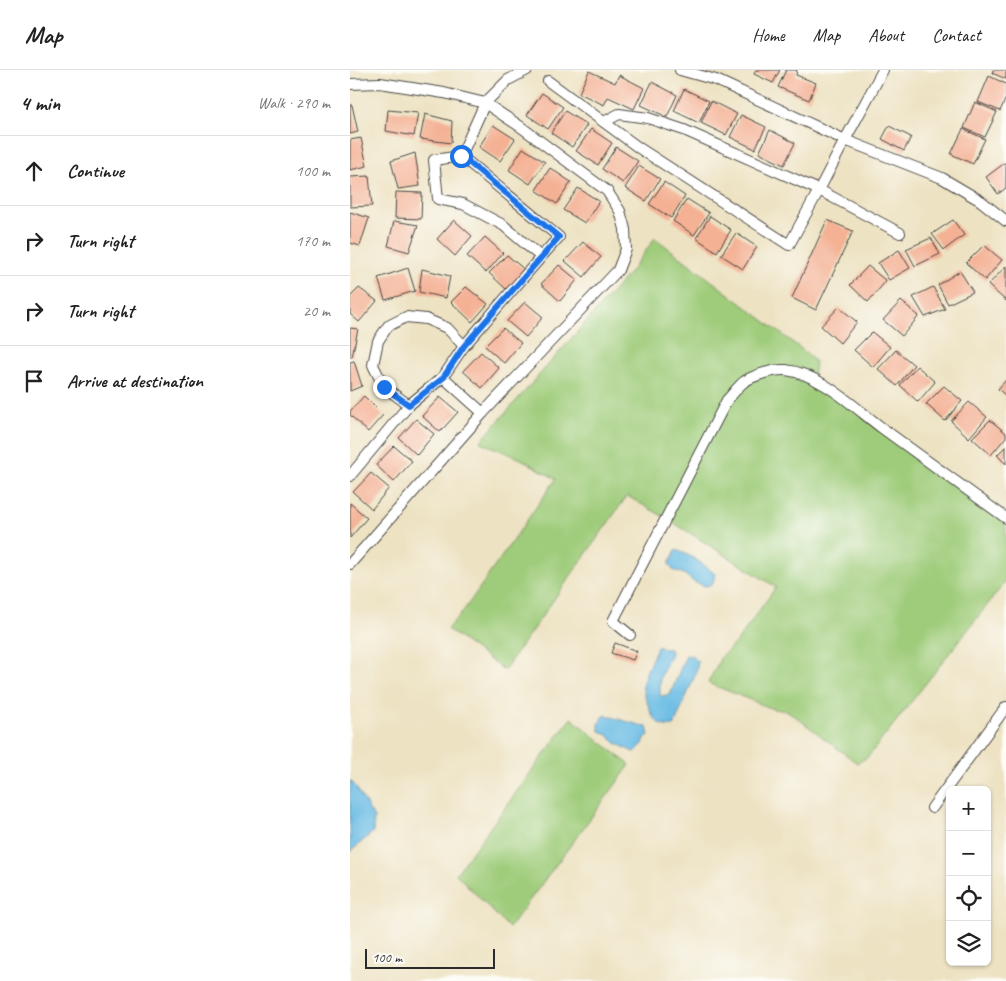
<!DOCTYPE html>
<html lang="en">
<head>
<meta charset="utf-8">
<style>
	body { margin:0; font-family:Caveat,sans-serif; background:#f6f6f6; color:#222 }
	.controls { position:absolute; right:15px; bottom:15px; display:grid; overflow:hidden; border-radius:8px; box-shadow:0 1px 4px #0004 }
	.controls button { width:45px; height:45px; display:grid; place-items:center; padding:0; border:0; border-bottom:1px solid #e0e0e0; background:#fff; color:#222; font:25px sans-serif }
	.scale { position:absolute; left:15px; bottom:12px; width:130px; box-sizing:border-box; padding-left:5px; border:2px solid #2b2b2b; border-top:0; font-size:14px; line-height:18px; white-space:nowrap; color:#2b2b2b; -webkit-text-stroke:4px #fdfcf7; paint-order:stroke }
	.stop { position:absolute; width:15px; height:15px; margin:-11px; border:4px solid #1a73e8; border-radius:50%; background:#fff }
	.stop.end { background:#1a73e8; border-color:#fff; box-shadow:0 1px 5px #0008 }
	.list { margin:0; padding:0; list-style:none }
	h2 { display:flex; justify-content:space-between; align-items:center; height:65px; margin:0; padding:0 20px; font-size:21px }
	h2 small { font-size:16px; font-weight:400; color:#767676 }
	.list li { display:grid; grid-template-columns:32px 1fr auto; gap:15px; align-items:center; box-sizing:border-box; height:70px; padding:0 20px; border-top:1px solid #e0e0e0 }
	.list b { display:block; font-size:19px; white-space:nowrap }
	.list em { font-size:16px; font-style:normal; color:#767676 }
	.icon { flex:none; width:28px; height:28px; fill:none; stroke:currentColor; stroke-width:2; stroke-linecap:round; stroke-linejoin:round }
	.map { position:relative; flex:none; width:656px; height:911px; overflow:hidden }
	header { display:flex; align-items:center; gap:30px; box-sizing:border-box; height:70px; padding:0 25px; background:#fff; border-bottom:1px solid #e0e0e0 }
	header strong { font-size:24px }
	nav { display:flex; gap:28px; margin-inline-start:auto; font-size:18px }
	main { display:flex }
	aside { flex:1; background:#fff }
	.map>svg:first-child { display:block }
	.green { fill:#9fcc7a; stroke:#657c52 }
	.water { fill:#68bbe4; stroke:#4a7388 }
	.building { fill:#f4b194 }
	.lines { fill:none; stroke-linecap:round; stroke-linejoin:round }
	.minor-casing { stroke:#484642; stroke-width:12 }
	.minor { stroke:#fff; stroke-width:10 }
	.route { stroke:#1a73e8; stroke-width:6 }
</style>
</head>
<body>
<header>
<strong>Map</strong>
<nav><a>Home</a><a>Map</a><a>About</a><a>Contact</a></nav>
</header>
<main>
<aside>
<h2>4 min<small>Walk · 290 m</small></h2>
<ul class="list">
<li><svg class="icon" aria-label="ahead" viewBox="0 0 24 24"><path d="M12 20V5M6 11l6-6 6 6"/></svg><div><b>Continue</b></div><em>100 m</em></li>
<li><svg class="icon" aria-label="right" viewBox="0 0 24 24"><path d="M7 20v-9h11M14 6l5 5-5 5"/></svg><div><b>Turn right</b></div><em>170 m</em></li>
<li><svg class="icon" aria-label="right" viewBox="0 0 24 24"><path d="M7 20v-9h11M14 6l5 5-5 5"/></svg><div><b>Turn right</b></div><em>20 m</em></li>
<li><svg class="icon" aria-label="arrive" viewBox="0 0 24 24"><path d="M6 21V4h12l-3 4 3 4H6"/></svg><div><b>Arrive at destination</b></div></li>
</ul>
</aside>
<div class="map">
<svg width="656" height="911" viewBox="0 0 656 911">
	<rect width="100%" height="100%" fill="#fdfcf7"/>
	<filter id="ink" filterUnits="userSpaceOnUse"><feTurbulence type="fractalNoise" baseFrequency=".02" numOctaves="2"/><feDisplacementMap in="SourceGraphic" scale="10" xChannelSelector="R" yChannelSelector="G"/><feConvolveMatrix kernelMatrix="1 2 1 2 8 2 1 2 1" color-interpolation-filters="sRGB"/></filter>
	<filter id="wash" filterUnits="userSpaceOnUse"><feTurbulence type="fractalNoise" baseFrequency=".0096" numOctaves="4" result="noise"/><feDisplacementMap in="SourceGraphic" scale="20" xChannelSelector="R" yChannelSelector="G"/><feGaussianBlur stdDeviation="1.12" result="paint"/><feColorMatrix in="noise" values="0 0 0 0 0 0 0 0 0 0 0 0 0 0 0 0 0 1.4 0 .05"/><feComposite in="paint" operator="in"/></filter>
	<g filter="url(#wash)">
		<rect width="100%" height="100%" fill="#ede2c2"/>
		<g class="green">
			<path d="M305,168L458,284L465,292L463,309L656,447V511L518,687L507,693L438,641L423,639L358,613L371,587L388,570L426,517L316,448L277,426L154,600L97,559L112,543L206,409L171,389L130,372L281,201Z"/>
			<path d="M221,648L280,695L159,858L106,804Z"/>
		</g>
		<g class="water">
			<path d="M326,480C342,486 352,493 365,504L363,513L361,515L355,516L344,512L334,504L323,500L319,494Z"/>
			<path d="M307,577H311L314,579H320L321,583L310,608V626L320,625L336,585L343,586L348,591L346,603L324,656C305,659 301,643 296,629C294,624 292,619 293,614C294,605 303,587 307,577Z"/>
			<path d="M254,645L297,657L299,665L295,668L293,674L286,681L283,682L264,672L259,666L249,660V653Z"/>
			<path d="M0,710L6,717L24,748L23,762L0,782Z"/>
		</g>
		<g id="blocks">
			<g class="building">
				<path d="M406,0H430L423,13L404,4Z"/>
				<path d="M436,0H447L446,5L466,13L459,30L428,17Z"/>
				<path d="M643,0H656V9L642,3Z"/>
				<path d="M239,1L265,13L269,5L294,18L284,39L258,27L254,35L229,23Z"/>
				<path d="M639,6L656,14V28L650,41L628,32Z"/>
				<path d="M302,12L327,25L317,47L291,35Z"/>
				<path d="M334,19L359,31L349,53L324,41Z"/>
				<path d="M192,23L213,37L198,59L177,45Z"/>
				<path d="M361,31L387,44L376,65L351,53Z"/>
				<path d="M625,32L647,42L635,67L614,58Z"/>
				<path d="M0,35H2L8,62L0,64Z"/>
				<path d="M38,40L68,43L64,66L36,61Z"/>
				<path d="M215,41L237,55L222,77L201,63Z"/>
				<path d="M75,44L102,51L101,73L70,69Z"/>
				<path d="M391,45L416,57L405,79L380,67Z"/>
				<path d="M143,55L165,69L150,91L129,77Z"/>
				<path d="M539,56L561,67L554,81L532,69Z"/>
				<path d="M241,59L262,73L248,95L226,81Z"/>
				<path d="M613,59L635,69L623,94L601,84Z"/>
				<path d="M420,60L445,73L434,95L409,83Z"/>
				<path d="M11,68L17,96L0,100V70Z"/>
				<path d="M266,77L288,91L273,113L252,99Z"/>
				<path d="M173,78L195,92L180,114L159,100Z"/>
				<path d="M65,83L70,116L48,119L41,91Z"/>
				<path d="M656,92V118L648,124L636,107Z"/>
				<path d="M289,96L310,109L296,131L275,118Z"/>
				<path d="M200,98L221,112L207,134L186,120Z"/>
				<path d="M19,106L22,136L0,137V107Z"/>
				<path d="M314,112L335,126L321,148L299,134Z"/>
				<path d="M228,118L249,131L235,153L213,140Z"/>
				<path d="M46,122L72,123L71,149L45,148Z"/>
				<path d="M337,129L359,143L344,165L323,151Z"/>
				<path d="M0,142L19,148L10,176L0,173Z"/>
				<path d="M360,146L381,160L367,182L346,168Z"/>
				<path d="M104,150L122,166L105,186L87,169Z"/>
				<path d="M477,150L503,161L466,240L442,228Z"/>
				<path d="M603,150L614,165L594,180L582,164Z"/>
				<path d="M44,151L68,155L59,182L38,176Z"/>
				<path d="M386,163L407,177L393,199L371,185Z"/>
				<path d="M135,167L153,183L136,203L117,186Z"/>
				<path d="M581,168L590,184L565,196L556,179Z"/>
				<path d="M233,172L251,187L234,207L215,191Z"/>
				<path d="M634,175L652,190L635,210L616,193Z"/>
				<path d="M549,180L560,198L539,210L528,193Z"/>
				<path d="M157,185L175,200L157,220L139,203Z"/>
				<path d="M209,195L227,210L210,231L191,214Z"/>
				<path d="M518,196L536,211L518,232L500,215Z"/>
				<path d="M656,196V231L638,215Z"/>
				<path d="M58,198L65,221L35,230L28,208Z"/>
				<path d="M72,199L100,206L96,228L69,222Z"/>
				<path d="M610,201L623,222L598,234L588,215Z"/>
				<path d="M116,217L138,234L122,252L101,232Z"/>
				<path d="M583,217L595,239L575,247L563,227Z"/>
				<path d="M9,218L27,231L9,252L0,244V227Z"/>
				<path d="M551,231L569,246L552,266L533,250Z"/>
				<path d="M175,232L193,247L176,267L157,251Z"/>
				<path d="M489,237L507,252L490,273L471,256Z"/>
				<path d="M0,258L8,259L2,287H0Z"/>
				<path d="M153,258L171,273L154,293L135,276Z"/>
				<path d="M522,262L540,277L523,297L504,280Z"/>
				<path d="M546,280L564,295L547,316L528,299Z"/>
				<path d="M131,282L149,298L132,318L113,301Z"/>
				<path d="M4,291L12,316L0,321V292Z"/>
				<path d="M567,296L585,312L568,332L550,315Z"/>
				<path d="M656,310V326L648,319Z"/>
				<path d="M594,316L612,331L595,351L576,334Z"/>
				<path d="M14,326L33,345L18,362L0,345V341Z"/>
				<path d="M90,327L108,342L90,362L72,346Z"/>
				<path d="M619,332L637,347L619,368L601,351Z"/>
				<path d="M66,349L84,364L67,385L49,368Z"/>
				<path d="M640,350L656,363V367L641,385L622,368Z"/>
				<path d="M44,376L62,391L44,412L26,395Z"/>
				<path d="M656,376V394L647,385Z"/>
				<path d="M21,403L39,418L22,439L3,422Z"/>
				<path d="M0,433L17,448L0,468Z"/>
				<path d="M265,573L287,581L283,590L261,583Z"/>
			</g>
		</g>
	</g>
	<g filter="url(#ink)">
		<use href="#blocks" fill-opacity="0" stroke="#484642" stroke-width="1"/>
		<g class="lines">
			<defs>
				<g id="minor">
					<path d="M330,0L366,10L495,70L592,108L631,131L656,151"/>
					<path d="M198,11L289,78L439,175L469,120L495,70L533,0"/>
					<path d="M0,14L30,13L94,23L135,33L171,57L257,121L270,141L275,159L276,179L268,200L133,343L0,494"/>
					<path d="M254,52L269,44L298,48L334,60L469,120L550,163"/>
					<path d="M111,86L209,167L191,187L153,155L113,134L88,129L84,90Z"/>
					<path d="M111,86L135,33L158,10L177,0"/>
					<path d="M93,307L133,343"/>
					<path d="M59,335L34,317L23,295L28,271L38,256L56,247L76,249L97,258L114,276"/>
					<path d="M0,406L59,335L93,307L114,276L191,187"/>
					<path d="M280,565L263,551L377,330C383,324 389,315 395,311C405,305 424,299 436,300C471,304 505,338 532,358C573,388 615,418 656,448"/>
					<path d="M582,738L656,637"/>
				</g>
			</defs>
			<use href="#minor" class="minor-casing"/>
			<use href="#minor" class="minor"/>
		</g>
	</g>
	<g class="lines" filter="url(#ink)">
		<path class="route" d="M34,317L59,335L93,308L114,276L209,167L111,86"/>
	</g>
</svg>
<div class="controls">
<button>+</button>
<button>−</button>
<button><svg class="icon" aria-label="locate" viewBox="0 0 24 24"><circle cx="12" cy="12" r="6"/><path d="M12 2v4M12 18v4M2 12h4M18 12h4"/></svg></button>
<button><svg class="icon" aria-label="layers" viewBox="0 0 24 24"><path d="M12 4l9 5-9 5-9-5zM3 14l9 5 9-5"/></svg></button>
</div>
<div class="scale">100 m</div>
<div class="stop" style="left:111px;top:86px"></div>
<div class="stop end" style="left:34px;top:317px"></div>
</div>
</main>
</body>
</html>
